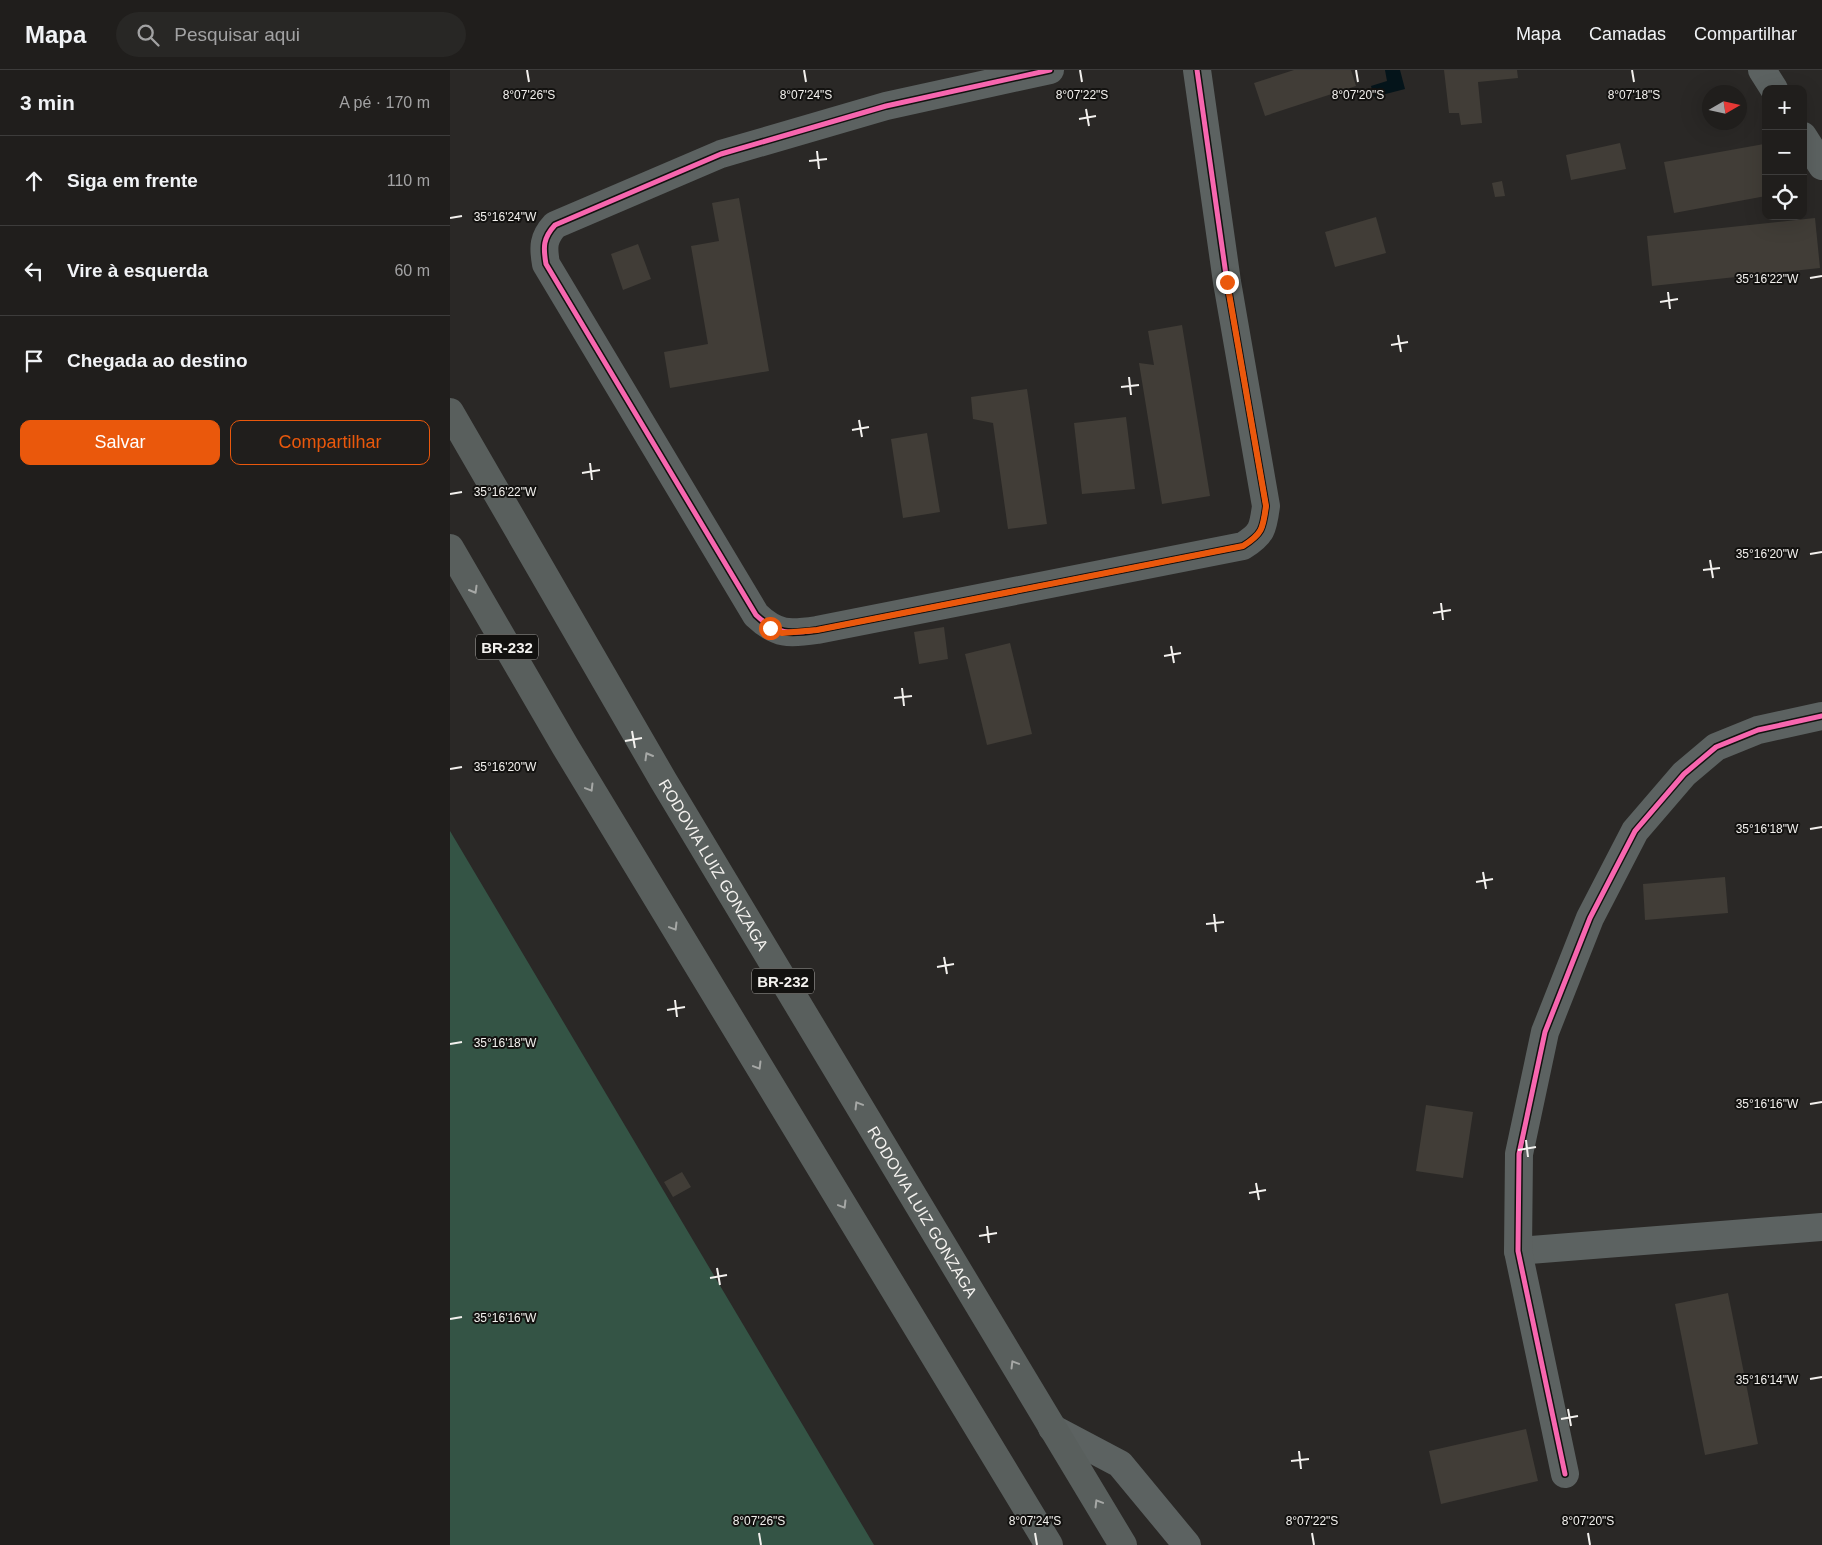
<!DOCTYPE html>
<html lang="pt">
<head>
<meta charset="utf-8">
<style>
	body { margin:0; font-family:Helvetica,sans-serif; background:#282725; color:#f1f3f6 }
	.controls { position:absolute; right:15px; top:15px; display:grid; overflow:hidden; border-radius:10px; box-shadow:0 5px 20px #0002 }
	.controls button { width:45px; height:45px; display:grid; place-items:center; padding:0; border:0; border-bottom:1px solid #3d3c3b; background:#201e1c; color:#f1f3f6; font:25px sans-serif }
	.compass { position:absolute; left:1252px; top:15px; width:45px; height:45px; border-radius:50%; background:#201e1c; box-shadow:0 5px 20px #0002; rotate:81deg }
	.stop { position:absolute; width:15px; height:15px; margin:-11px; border:4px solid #ea580c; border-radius:50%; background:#fff }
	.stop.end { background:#ea580c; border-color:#fff; box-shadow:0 1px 5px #0008 }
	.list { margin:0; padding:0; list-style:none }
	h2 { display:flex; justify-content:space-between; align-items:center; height:65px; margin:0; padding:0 20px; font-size:21px }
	h2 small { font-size:16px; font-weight:400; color:#a2a2a3 }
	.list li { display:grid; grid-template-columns:32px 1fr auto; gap:15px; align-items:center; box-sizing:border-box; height:90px; padding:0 20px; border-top:1px solid #3d3c3b }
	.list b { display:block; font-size:19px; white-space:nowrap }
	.list em { font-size:16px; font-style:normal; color:#a2a2a3 }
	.actions { display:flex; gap:10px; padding:15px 20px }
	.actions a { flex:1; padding:11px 0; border:1px solid #ea580c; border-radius:10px; text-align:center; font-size:18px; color:#ea580c }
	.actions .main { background:#ea580c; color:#fff }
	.icon { flex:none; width:28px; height:28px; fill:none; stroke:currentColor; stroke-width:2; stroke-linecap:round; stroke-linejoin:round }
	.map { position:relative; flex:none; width:1372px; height:1475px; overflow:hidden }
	header { display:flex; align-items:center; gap:30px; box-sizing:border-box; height:70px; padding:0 25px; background:#201e1c; border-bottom:1px solid #3d3c3b }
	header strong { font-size:24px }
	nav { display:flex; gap:28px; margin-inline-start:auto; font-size:18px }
	.search { width:350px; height:45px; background:#282725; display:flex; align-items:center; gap:12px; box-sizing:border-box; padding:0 18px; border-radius:28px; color:#a2a2a3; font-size:19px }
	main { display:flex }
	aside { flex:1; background:#201e1c }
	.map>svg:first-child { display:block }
	.green { fill:#345445 }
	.water { fill:#04141a }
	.building { fill:#413d37 }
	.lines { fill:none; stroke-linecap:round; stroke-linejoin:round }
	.minor { stroke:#5c6261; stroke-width:28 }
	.highway { stroke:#595f5d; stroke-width:28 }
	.cycleway-casing { stroke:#131210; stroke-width:8 }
	.cycleway { stroke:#f766af; stroke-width:5 }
	.oneway { stroke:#a6a8a6 }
	.route { stroke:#ea580c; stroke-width:6 }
	.ticks { fill:none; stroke:#f3f1ee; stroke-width:2 }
	.labels { text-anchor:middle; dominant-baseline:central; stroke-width:4; stroke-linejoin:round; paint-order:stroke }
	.shield { fill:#131210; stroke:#b0aeab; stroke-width:1 }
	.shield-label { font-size:15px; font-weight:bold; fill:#f3f1ee }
	.street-label { font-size:16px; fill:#f3f1ee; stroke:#131210 }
	.ticks-label { font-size:12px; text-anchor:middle; fill:#f3f1ee; stroke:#131210; stroke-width:4; stroke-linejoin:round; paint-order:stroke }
</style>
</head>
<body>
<header>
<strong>Mapa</strong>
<div class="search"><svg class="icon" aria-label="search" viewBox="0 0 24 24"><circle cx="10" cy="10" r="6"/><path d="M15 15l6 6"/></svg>Pesquisar aqui</div>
<nav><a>Mapa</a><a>Camadas</a><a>Compartilhar</a></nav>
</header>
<main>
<aside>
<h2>3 min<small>A pé · 170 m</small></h2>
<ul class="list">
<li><svg class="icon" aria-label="ahead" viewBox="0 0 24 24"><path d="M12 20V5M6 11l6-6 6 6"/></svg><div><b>Siga em frente</b></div><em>110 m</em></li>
<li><svg class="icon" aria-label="left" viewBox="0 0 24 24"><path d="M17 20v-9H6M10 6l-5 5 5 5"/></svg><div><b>Vire à esquerda</b></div><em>60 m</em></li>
<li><svg class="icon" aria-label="arrive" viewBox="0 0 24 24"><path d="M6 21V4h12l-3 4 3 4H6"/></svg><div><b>Chegada ao destino</b></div></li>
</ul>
<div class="actions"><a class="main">Salvar</a><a>Compartilhar</a></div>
</aside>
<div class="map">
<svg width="1372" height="1475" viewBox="0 0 1372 1475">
	<rect width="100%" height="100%" fill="#2a2826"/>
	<path class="green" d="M0,761L424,1475H0Z"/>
	<path class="water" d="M935,0H950L955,19L924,27L921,16L937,11Z"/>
	<g class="building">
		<path d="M844,0H901L906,16L815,46L804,13Z"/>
		<path d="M994,0H1067L1068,8L1028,12L1032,53L1011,55L1009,43H999Z"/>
		<path d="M1170,73L1176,99L1121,110L1116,85Z"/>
		<path d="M1314,74L1316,126L1224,143L1214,92Z"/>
		<path d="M1052,111L1055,126L1045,127L1042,113Z"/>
		<path d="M289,128L319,301L220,318L214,282L258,274L241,176L269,171L262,133Z"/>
		<path d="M926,147L936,183L885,197L875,162Z"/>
		<path d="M1365,148L1370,198L1202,216L1197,166Z"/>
		<path d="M188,174L201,209L173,220L161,184Z"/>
		<path d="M732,255L760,426L712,434L689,293L704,295L698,261Z"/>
		<path d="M577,319L597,454L558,459L543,353L523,349L521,327Z"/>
		<path d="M676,347L685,419L632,424L624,353Z"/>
		<path d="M477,363L490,442L453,448L441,369Z"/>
		<path d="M494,557L498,589L469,594L464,562Z"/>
		<path d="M560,573L582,664L537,675L515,584Z"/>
		<path d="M1275,807L1278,843L1195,850L1193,814Z"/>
		<path d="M976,1035L1023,1042L1013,1108L966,1101Z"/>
		<path d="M232,1102L241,1117L223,1127L214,1112Z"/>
		<path d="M1278,1223L1308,1374L1255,1385L1225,1234Z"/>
		<path d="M1076,1359L1088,1411L991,1434L979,1381Z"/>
	</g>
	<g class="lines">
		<g class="minor">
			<path d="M600,0L436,36L271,84L105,155C93,168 93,177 96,194L306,545C327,565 339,564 367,560L793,476C812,464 813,459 816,436L777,212L747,0"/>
			<path d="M1312,0L1324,19"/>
			<path d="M1353,66L1372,96"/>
			<path d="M1068,1181L1372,1157"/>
			<path d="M602,1358L670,1394L737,1475"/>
			<path d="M1115,1404L1068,1181L1069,1084L1095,962L1140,848L1185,761L1234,704L1266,677L1308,660L1372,646"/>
		</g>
		<g class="highway">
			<path id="s1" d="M0,342L213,710L673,1475"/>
			<path d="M0,478L115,676L599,1475"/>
		</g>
		<defs>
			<g id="cycleway">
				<path d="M600,0L436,36L271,84L105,155C93,168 93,177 96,194L306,545C327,565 339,564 367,560L793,476C812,464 813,459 816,436L777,212L747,0"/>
				<path d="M1115,1404L1068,1181L1069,1084L1095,962L1140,848L1185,761L1234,704L1266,677L1308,660L1372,646"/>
			</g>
		</defs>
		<use href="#cycleway" class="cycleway-casing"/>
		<use href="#cycleway" class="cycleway"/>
	</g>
	<defs><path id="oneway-chevron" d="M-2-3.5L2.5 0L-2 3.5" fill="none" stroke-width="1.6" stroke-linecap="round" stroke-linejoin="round" transform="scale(1.25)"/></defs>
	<g class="oneway">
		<use href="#oneway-chevron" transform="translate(24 520) rotate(60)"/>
		<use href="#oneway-chevron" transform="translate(198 686) rotate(-120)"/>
		<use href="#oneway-chevron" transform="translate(140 718) rotate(59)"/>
		<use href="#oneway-chevron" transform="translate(224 857) rotate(59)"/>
		<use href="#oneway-chevron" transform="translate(308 996) rotate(59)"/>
		<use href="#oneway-chevron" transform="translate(408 1035) rotate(-121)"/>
		<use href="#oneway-chevron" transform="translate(393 1135) rotate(59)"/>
		<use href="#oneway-chevron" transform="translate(564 1294) rotate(-121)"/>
		<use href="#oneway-chevron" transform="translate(648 1433) rotate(-121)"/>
	</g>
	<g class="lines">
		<path class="route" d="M320,558L332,563L367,560L793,476C812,464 813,459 816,436L777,212"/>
	</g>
	<path class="ticks" d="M77,0L79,12M354,0L356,12M630,0L632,12M906,0L908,12M1182,0L1184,12M636,39L639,56M629,49L646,46M367,81L369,99M359,91L377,89M0,148L12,146M1360,208L1372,206M1218,222L1220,239M1210,232L1228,229M948,265L951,282M941,275L958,272M679,307L681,325M671,317L689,315M409,350L412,367M402,360L419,357M140,393L142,410M132,403L150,400M0,424L12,422M1360,484L1372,482M1260,490L1263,508M1253,500L1270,498M991,533L993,550M983,543L1001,540M721,576L724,593M714,586L731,583M452,618L454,636M444,628L462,626M182,661L185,678M175,671L192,668M0,699L12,697M1360,759L1372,757M1033,802L1036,819M1026,812L1043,809M764,844L766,862M756,854L774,852M494,887L497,904M487,897L504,894M225,930L227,947M217,940L235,937M0,974L12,972M1360,1034L1372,1032M1076,1070L1078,1087M1068,1080L1086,1077M806,1113L809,1130M799,1123L816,1120M537,1156L539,1173M529,1166L547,1163M267,1198L270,1215M260,1208L277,1205M0,1249L12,1247M1360,1309L1372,1307M1118,1339L1121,1356M1111,1349L1128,1346M849,1381L851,1399M841,1391L859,1389M309,1463L311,1475M585,1463L587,1475M862,1463L864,1475M1138,1463L1140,1475"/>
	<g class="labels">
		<g class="shield">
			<rect x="26" y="564.5" width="62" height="25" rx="4"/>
			<rect x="302" y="898.5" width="62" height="25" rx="4"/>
		</g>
		<g class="shield-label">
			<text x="57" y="577">BR-232</text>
			<text x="333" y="911">BR-232</text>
		</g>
		<g class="street-label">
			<text stroke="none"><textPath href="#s1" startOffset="524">RODOVIA LUIZ GONZAGA</textPath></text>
			<text stroke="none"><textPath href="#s1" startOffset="929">RODOVIA LUIZ GONZAGA</textPath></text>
		</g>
	</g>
	<g class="ticks-label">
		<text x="79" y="29">8°07'26"S</text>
		<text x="632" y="29">8°07'22"S</text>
		<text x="908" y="29">8°07'20"S</text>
		<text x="356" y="29">8°07'24"S</text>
		<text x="1184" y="29">8°07'18"S</text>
		<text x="55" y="151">35°16'24"W</text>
		<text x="1317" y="213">35°16'22"W</text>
		<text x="55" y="426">35°16'22"W</text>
		<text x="1317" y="488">35°16'20"W</text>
		<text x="55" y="701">35°16'20"W</text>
		<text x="1317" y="763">35°16'18"W</text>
		<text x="55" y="977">35°16'18"W</text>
		<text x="1317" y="1038">35°16'16"W</text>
		<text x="55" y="1252">35°16'16"W</text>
		<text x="1317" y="1314">35°16'14"W</text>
		<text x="309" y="1455">8°07'26"S</text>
		<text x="585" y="1455">8°07'24"S</text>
		<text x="862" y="1455">8°07'22"S</text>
		<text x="1138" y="1455">8°07'20"S</text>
	</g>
</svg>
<div class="controls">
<button>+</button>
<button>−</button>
<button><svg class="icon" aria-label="locate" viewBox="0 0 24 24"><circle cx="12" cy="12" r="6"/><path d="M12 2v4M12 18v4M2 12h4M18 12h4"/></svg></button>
</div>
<svg class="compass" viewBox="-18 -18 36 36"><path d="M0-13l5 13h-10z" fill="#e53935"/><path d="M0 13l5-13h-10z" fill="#a2a2a3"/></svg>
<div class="stop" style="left:320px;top:558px"></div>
<div class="stop end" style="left:777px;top:212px"></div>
</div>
</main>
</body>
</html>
